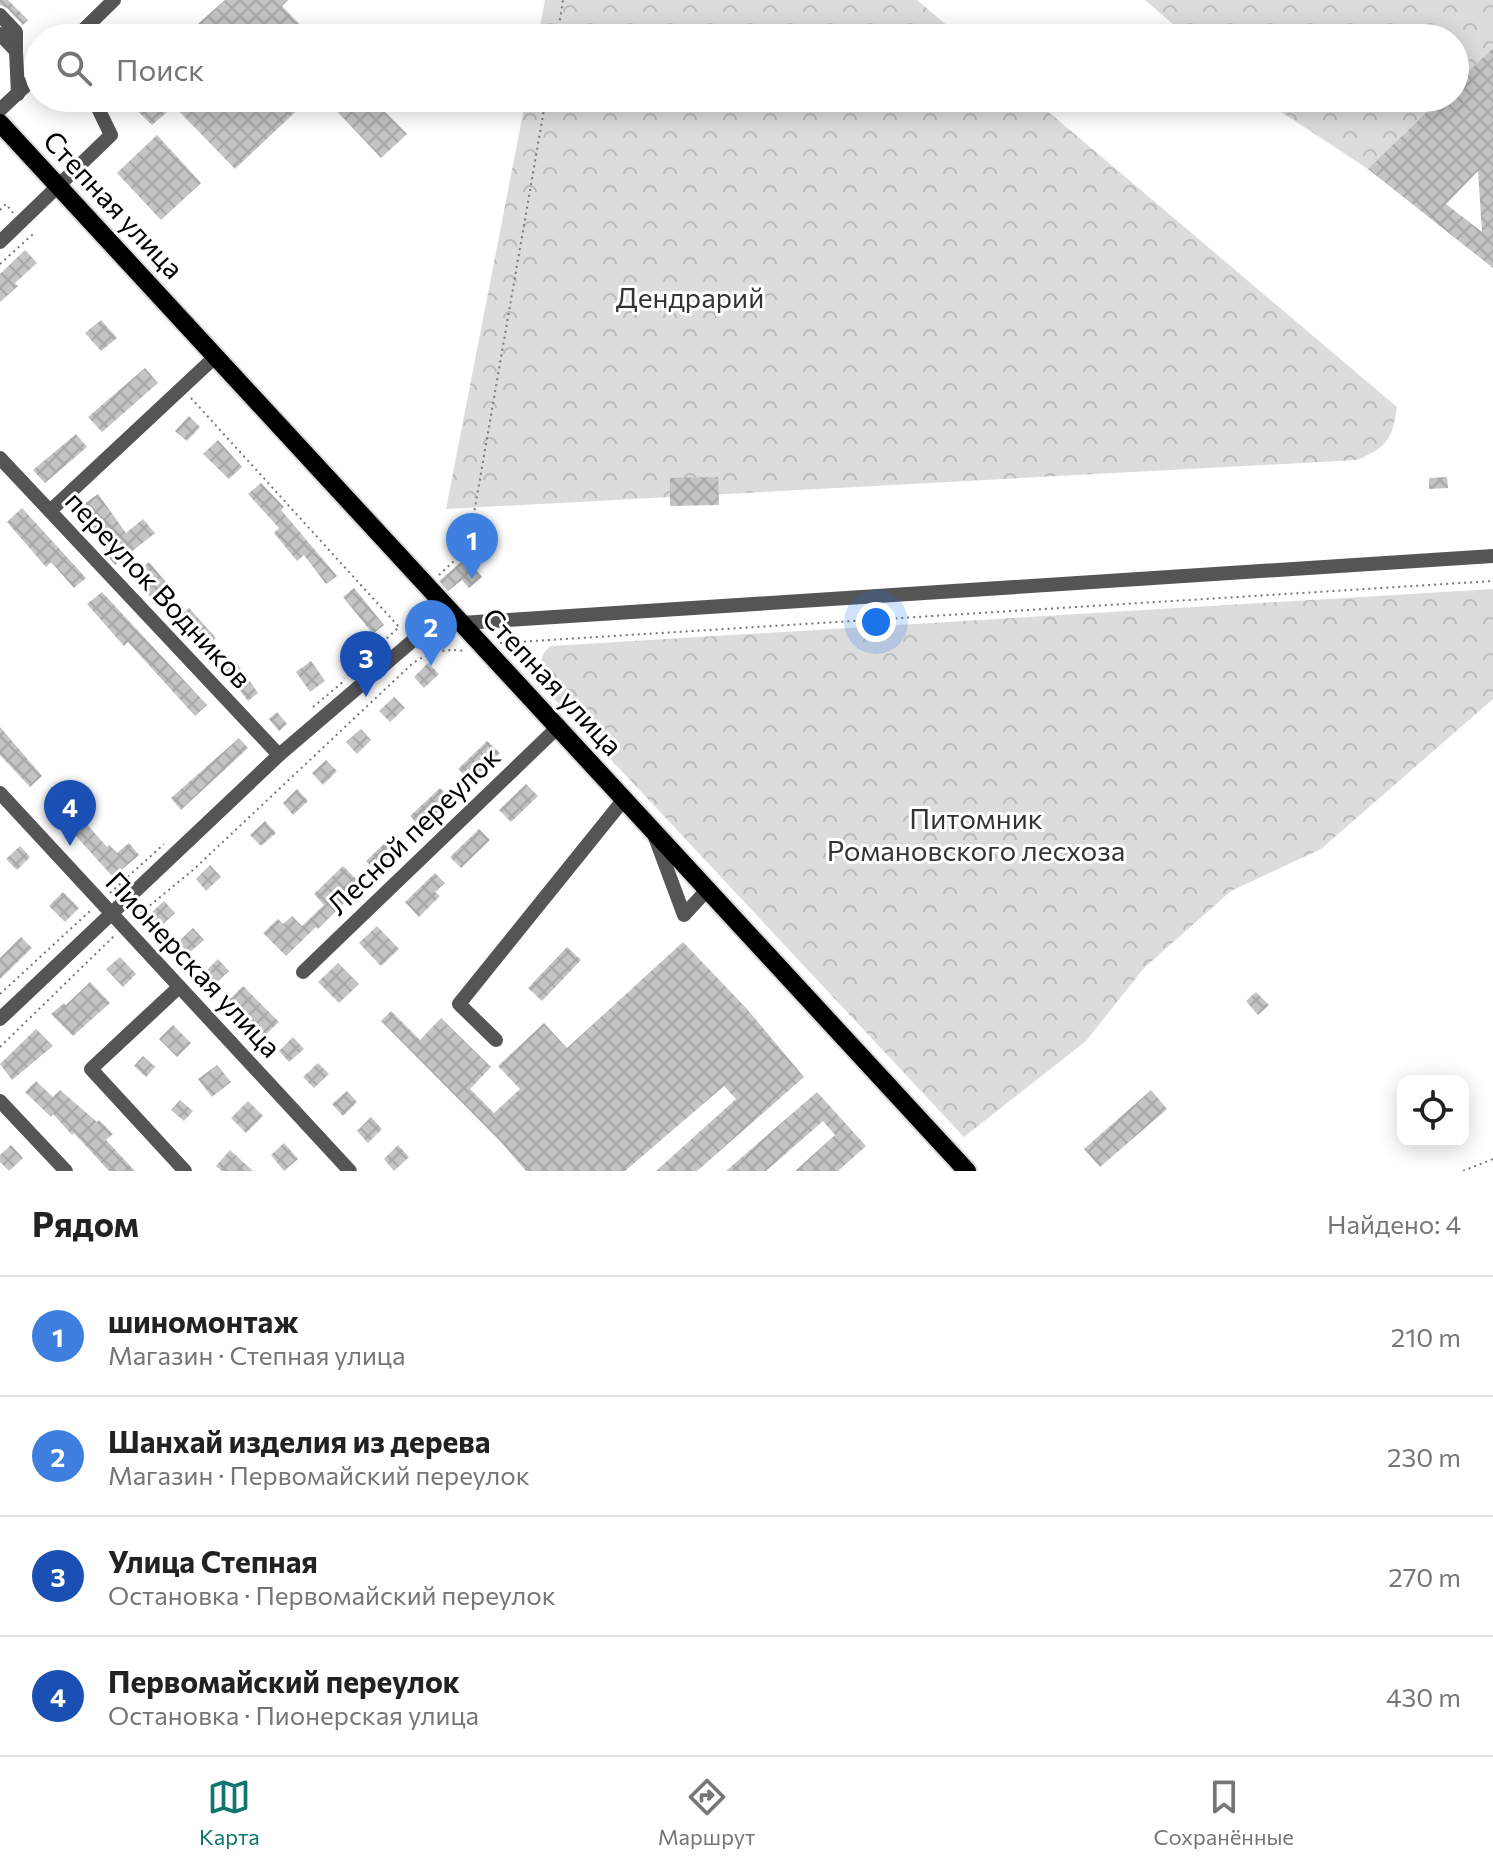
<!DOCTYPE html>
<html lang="ru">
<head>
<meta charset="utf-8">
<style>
	body { margin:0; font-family:Commissioner,sans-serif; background:#f2f2f2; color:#222 }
	.controls { position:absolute; right:24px; bottom:24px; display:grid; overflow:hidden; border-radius:16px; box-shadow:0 4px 20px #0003 }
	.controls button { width:72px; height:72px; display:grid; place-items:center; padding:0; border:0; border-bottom:2px solid #e0e0e0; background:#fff; color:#222; font:40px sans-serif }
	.you { position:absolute; left:876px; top:622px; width:28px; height:28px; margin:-20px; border:6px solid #fff; border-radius:50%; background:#1a73e8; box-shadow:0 0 0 12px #1a73e833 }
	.badge { display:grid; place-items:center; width:52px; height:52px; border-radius:50%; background:#0f766e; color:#fff; font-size:26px; font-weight:700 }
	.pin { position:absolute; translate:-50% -66px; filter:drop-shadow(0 2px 4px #0008) }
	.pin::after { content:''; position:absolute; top:42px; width:28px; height:24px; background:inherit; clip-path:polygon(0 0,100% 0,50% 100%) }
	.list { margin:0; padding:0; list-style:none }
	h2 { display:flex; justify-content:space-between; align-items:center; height:104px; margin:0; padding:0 32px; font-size:34px }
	h2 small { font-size:26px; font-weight:400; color:#767676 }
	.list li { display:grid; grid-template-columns:52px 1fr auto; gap:24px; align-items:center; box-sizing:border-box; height:120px; padding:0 32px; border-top:2px solid #e0e0e0 }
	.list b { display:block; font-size:30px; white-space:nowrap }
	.list p { margin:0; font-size:26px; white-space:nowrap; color:#767676 }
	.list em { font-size:26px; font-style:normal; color:#767676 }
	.icon { flex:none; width:44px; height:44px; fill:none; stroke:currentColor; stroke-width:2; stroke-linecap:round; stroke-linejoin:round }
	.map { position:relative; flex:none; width:1493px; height:1171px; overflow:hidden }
	.search { position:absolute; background:#fff; box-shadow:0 4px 20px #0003; left:24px; right:24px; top:24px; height:88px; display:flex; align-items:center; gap:20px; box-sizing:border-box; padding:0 28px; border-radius:44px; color:#767676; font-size:30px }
	.sheet { height:584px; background:#fff }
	nav { display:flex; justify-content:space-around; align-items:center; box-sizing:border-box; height:112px; border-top:2px solid #e0e0e0; background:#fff; font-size:22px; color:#767676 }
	nav a { display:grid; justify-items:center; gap:4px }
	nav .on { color:#0f766e }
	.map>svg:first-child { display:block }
	.forest { fill:url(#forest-crowns) }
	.building { fill:url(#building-cross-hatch); fill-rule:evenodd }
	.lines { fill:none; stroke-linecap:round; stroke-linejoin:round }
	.major-casing { stroke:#dbdbdb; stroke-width:22 }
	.path { stroke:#777; stroke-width:2; stroke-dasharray:2 4; stroke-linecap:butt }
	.minor { stroke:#555; stroke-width:14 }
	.major { stroke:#000; stroke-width:18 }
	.labels { text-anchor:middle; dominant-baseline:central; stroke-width:6; stroke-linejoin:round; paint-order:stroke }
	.street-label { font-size:28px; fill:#000; stroke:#fff }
	.park-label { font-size:28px; fill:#333; stroke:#fff }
</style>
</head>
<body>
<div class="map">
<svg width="1493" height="1171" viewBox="0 0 1493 1171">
	<defs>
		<pattern id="forest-crowns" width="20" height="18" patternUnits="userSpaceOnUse" patternTransform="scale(2)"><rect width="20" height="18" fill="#dcdcdc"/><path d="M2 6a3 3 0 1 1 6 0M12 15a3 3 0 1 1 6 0" fill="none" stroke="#bbb"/></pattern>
		<pattern id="building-cross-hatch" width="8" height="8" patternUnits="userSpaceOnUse" patternTransform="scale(2)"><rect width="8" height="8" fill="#c4c4c4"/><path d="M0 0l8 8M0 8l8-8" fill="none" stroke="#a7a7a7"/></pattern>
	</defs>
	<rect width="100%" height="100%" fill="#fff"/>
	<g class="forest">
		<path d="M545,0H917L962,38H538Z"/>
		<path d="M1145,0H1493V48L1455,84V38H1189Z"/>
		<path d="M526,98H1032L1397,407C1392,440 1387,447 1357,460L446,509Z"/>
		<path d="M1260,98H1441L1368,169Z"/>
		<path d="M1493,589V699L1321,849L1231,891L1144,968L1086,1041L964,1137L546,690C537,677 537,655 551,646Z"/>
	</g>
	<g class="building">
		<path d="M0,0H8L28,20L23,25L7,8L0,5Z"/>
		<path d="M225,0H288L282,6L308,33L303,38H182Z"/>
		<path d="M1493,48V268L1368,169L1441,98H1455V84ZM1478,171L1482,232L1446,204Z"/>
		<path d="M124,98H310L235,169L174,106L152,125Z"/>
		<path d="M341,98H371L407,134L381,158L332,106Z"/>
		<path d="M157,135L201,183L161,220L117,173Z"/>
		<path d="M25,250L37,263L15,283L18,286L0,302V274Z"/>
		<path d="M101,320L117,338L101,351L85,333Z"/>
		<path d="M145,368L158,383L102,432L88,417Z"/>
		<path d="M189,416L200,427L187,441L175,431Z"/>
		<path d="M76,434L87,447L45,483L33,470Z"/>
		<path d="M218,440L242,467L229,479L203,454Z"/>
		<path d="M718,477L719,505L670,506V478Z"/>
		<path d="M1447,477L1448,488L1429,489V478Z"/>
		<path d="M261,483L284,507L281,510L337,576L326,584L304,555L297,561L274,533L279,528L248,494Z"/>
		<path d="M98,494L126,533L143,519L155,533L115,565L104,551L108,548L88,522L84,524L74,511Z"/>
		<path d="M22,508L86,578L74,588L51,562L46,567L7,522Z"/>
		<path d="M466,558L482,577L469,588L462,580L448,591L439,581Z"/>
		<path d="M149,562L175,593L159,606L131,577Z"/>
		<path d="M354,588L384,625L373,634L343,597Z"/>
		<path d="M102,592L207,705L195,716L128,642L124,646L87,604Z"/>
		<path d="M189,608L216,638L204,648L178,617Z"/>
		<path d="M311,661L325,681L310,692L296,672Z"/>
		<path d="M236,662L258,693L248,701L225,671Z"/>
		<path d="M428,663L439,674L424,688L414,677Z"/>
		<path d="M394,697L405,708L390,722L379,711Z"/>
		<path d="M277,712L287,724L279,731L269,719Z"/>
		<path d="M0,727L42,776L30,787L0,755Z"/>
		<path d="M361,729L371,740L357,754L346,742Z"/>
		<path d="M239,738L248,748L181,810L171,798Z"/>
		<path d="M487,741L500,753L471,781L458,769Z"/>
		<path d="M326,760L337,771L323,785L312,773Z"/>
		<path d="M526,784L538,796L511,822L499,810Z"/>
		<path d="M440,788L451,799L421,828L410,816Z"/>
		<path d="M297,789L308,801L293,815L283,803Z"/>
		<path d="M59,793L107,847L109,845L117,853L129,843L139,855L113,877L47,804Z"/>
		<path d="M265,821L276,833L261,846L250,835Z"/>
		<path d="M479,829L490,840L461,868L450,857Z"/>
		<path d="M393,835L402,845L376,871L366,861Z"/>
		<path d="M20,846L30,857L17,870L6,859Z"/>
		<path d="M210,865L221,877L206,891L196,879Z"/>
		<path d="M343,866L362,885L318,929L316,927L286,956L263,933L278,919L283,924L292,916L302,926L324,905L314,894Z"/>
		<path d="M435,873L445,883L435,892L440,896L419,917L405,902Z"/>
		<path d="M63,892L79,908L65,922L49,906Z"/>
		<path d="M164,901L175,913L160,927L149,915Z"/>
		<path d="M377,926L399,949L381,966L359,943Z"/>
		<path d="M193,928L204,940L189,953L178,942Z"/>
		<path d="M21,937L32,948L0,979V958Z"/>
		<path d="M683,942L747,1009L804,1077L697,1171H656L736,1099L724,1086L625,1171H526L500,1141L381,1021L391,1011L420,1040L441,1018L491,1067L470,1089L494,1113L520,1089L498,1066L544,1023L567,1048Z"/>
		<path d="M567,947L581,960L542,1001L528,988Z"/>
		<path d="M120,957L136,974L123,987L106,969Z"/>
		<path d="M218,959L229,971L215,984L204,973Z"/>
		<path d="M338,963L359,984L339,1003L318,982Z"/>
		<path d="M90,982L110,1003L73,1036L51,1014L64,1003L66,1005Z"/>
		<path d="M243,986L279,1022L264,1036L229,1000Z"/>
		<path d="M1256,992L1269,1005L1258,1015L1246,1001Z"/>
		<path d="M173,1025L191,1043L177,1057L159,1039Z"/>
		<path d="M36,1029L53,1046L12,1080L0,1064Z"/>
		<path d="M293,1037L304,1049L289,1062L279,1051Z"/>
		<path d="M143,1056L155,1067L146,1077L134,1066Z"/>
		<path d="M318,1063L329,1074L314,1088L303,1077Z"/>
		<path d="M217,1065L231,1082L212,1097L198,1079Z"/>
		<path d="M36,1081L53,1097L60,1090L97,1122L99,1120L113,1134L106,1140L135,1171H109L74,1133L72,1135L53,1114L51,1117L25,1092Z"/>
		<path d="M1151,1090L1167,1109L1100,1167L1084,1149Z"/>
		<path d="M347,1091L357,1102L343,1116L332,1104Z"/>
		<path d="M817,1092L866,1146L838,1171H795L835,1135L823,1121L766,1171H726Z"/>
		<path d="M180,1100L193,1111L184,1121L171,1110Z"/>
		<path d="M248,1101L263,1116L246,1133L231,1118Z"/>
		<path d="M371,1117L382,1129L368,1143L357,1131Z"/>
		<path d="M284,1143L298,1159L284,1171L271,1155Z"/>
		<path d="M11,1145L23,1158L9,1171L0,1162V1155Z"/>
		<path d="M398,1145L409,1157L394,1171L384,1159Z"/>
		<path d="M230,1150L253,1171H222L216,1166Z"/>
	</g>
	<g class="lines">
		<defs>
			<path id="major" d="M0,123L967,1171"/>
		</defs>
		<use href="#major" class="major-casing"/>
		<g class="path">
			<path d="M557,38L563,0"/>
			<path d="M0,210L6,204L13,213"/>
			<path d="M0,264L32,235L31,232"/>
			<path d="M191,398L399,627L344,678"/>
			<path d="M439,575L468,548L546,98"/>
			<path d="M500,643L1493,581"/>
			<path d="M313,707L344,681"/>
			<path d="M110,893L164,844"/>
			<path d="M136,917L193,870L413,663C430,652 444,648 464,651"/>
			<path d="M0,994L90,911"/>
			<path d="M0,1047L114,936"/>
			<path d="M1463,1171L1493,1159"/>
		</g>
		<g class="minor">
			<path d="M0,15L16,32V51"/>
			<path d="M0,34L16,51L18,94"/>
			<path d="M75,38L114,0"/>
			<path d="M0,110L38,74"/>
			<path d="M0,242L111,135L95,102L99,98"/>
			<path d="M0,458L279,755"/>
			<path d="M50,511L216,356"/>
			<path d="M0,793L350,1171"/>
			<path d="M655,837L684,915L707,890"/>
			<path d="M303,972L559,726"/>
			<path d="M179,987L91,1069L185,1171"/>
			<path d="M0,1019L279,755L431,625L1493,556"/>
			<path d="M496,1040L459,1004L625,798"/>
			<path d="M0,1101L66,1171"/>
		</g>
		<use href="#major" class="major"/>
	</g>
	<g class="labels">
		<g class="street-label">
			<text transform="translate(114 204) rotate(47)">Степная улица</text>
			<text transform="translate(159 589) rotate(47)">переулок Водников</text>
			<text transform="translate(553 681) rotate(47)">Степная улица</text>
			<text transform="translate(413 830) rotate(-44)">Лесной переулок</text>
			<text transform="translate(194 964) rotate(47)">Пионерская улица</text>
		</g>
		<g class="park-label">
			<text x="690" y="297">Дендрарий</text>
			<text x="976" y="818">Питомник<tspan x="976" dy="32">Романовского лесхоза</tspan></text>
		</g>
	</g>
</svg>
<div class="controls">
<button><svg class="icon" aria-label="locate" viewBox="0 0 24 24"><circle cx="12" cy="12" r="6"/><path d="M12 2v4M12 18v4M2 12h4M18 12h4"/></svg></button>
</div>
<div class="you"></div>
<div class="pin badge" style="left:472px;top:579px;background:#3f7fe0">1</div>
<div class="pin badge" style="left:431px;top:666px;background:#3f7fe0">2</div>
<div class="pin badge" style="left:366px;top:697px;background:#1a4fb4">3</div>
<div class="pin badge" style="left:70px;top:846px;background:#1a4fb4">4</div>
<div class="search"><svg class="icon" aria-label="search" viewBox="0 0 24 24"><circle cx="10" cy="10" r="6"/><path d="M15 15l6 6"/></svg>Поиск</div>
</div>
<section class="sheet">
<h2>Рядом<small>Найдено: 4</small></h2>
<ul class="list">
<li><span class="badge" style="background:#3f7fe0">1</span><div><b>шиномонтаж</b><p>Магазин · Степная улица</p></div><em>210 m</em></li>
<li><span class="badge" style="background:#3f7fe0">2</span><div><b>Шанхай изделия из дерева</b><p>Магазин · Первомайский переулок</p></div><em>230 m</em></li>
<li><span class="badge" style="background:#1a4fb4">3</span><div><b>Улица Степная</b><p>Остановка · Первомайский переулок</p></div><em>270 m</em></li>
<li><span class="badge" style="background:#1a4fb4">4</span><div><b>Первомайский переулок</b><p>Остановка · Пионерская улица</p></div><em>430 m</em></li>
</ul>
</section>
<nav>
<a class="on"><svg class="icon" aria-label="map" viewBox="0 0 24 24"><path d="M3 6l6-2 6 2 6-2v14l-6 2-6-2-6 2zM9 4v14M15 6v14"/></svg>Карта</a>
<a><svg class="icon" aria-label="directions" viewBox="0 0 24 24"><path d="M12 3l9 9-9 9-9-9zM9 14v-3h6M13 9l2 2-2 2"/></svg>Маршрут</a>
<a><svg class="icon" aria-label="saved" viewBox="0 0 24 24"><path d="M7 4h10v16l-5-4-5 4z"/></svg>Сохранённые</a>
</nav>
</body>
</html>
